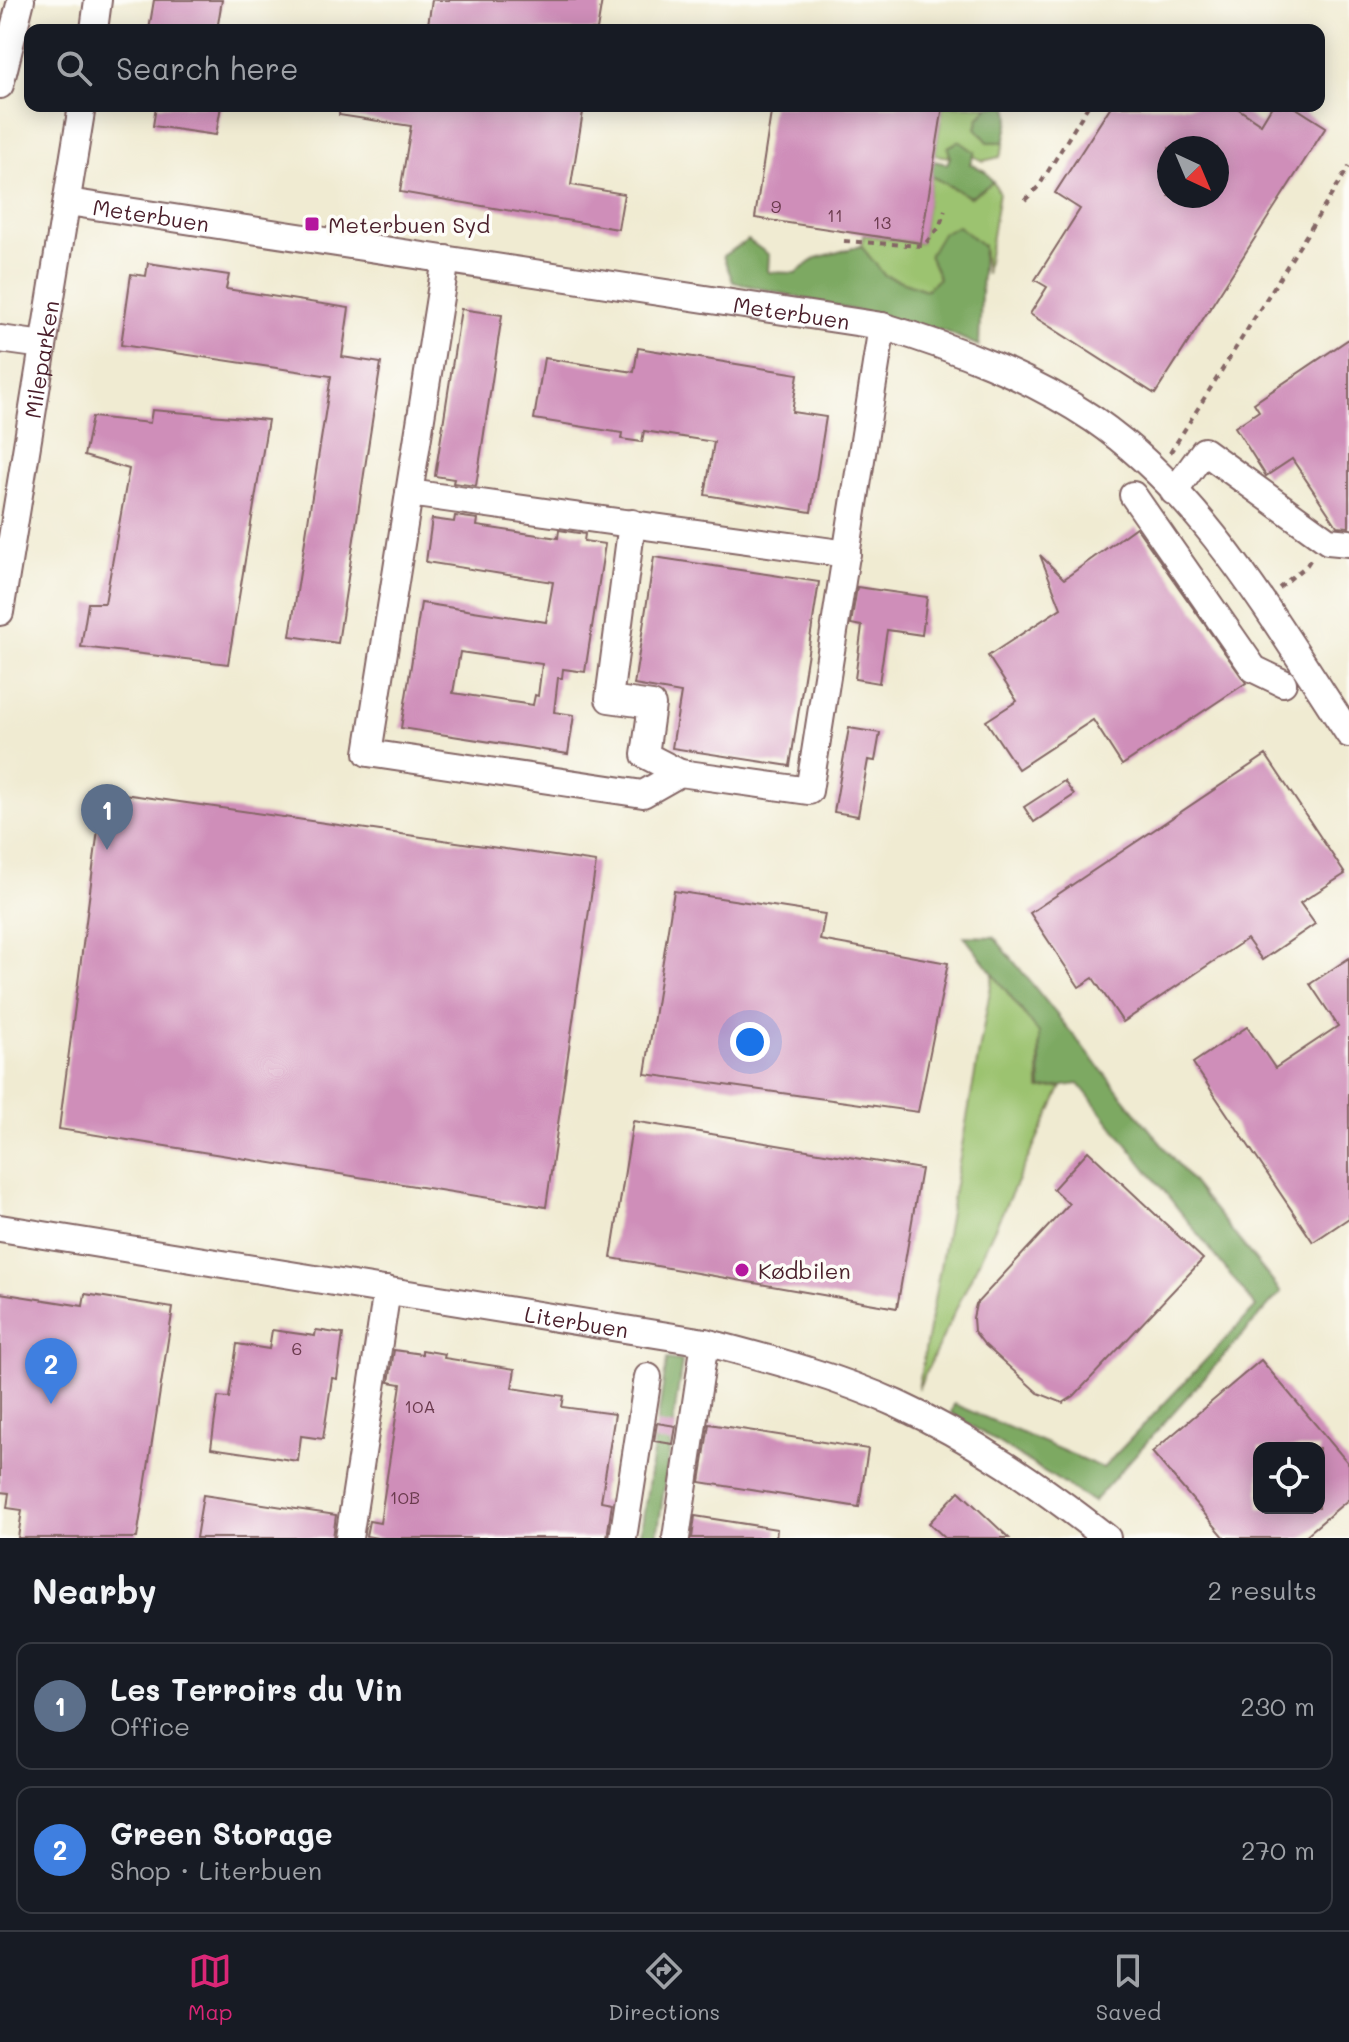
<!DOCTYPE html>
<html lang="en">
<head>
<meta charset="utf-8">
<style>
	body { margin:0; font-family:Mali,sans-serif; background:#242831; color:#f1f3f6 }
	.controls { position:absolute; right:24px; bottom:24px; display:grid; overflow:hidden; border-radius:16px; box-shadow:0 4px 20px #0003 }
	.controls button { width:72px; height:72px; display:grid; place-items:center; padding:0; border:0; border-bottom:2px solid #363941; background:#171b24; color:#f1f3f6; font:40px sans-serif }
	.compass { position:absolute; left:1157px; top:136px; width:72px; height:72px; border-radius:50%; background:#171b24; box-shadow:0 4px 20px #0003; rotate:136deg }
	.you { position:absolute; left:750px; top:1042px; width:28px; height:28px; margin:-20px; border:6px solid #fff; border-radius:50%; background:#1a73e8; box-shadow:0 0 0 12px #1a73e833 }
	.badge { display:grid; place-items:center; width:52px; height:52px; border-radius:50%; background:#db2777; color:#fff; font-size:26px; font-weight:700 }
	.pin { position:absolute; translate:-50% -66px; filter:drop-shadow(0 2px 4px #0008) }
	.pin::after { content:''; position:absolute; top:42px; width:28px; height:24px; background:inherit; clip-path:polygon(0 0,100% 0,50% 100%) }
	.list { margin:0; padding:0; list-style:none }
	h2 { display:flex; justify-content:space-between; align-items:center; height:104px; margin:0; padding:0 32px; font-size:34px }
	h2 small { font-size:26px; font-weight:400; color:#9ea1a6 }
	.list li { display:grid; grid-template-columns:52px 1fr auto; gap:24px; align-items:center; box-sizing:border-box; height:128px; margin:0 16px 16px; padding:0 16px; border:2px solid #363941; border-radius:16px }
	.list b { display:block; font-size:30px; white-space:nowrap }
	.list p { margin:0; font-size:26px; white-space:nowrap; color:#9ea1a6 }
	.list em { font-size:26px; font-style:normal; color:#9ea1a6 }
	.icon { flex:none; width:44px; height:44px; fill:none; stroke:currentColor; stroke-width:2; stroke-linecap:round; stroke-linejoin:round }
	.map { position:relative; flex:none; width:1349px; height:1538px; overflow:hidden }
	.search { position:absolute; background:#171b24; box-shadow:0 4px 20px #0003; left:24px; right:24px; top:24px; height:88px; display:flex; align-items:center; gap:20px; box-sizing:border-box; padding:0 28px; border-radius:16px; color:#9ea1a6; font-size:30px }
	.sheet { height:392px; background:#171b24 }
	nav { display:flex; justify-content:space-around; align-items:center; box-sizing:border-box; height:112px; border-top:2px solid #363941; background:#171b24; font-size:22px; color:#9ea1a6 }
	nav a { display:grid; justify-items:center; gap:4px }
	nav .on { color:#db2777 }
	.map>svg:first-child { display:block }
	.green { fill:#9cc36f; stroke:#73714d; stroke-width:2 }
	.forest { fill:#7da962; stroke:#646446; stroke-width:2 }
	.building { fill:#cf8eb9; fill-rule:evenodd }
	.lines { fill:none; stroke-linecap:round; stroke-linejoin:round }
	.minor-casing { stroke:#846665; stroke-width:30 }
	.path { stroke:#846665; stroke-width:4; stroke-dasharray:6 6; stroke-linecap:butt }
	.minor { stroke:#fff; stroke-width:26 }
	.poi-dot { fill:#b5179e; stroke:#fdfcf7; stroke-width:3 }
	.labels { text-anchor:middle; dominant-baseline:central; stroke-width:7; stroke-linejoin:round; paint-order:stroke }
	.number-label { font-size:18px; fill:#6b3b4e }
	.street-label { font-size:22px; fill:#4a1f2b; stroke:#fdfcf7 }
	.poi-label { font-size:22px; fill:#4a1f2b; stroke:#fdfcf7; text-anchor:start }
</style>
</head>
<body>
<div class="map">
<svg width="1349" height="1538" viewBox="0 0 1349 1538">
	<rect width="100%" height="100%" fill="#fdfcf7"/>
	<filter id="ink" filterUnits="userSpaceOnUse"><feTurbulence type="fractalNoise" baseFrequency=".0125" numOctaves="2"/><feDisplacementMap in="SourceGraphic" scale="16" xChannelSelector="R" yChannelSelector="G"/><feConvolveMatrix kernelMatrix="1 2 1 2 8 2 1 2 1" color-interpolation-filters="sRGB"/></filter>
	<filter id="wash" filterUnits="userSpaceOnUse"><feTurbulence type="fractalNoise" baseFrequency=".006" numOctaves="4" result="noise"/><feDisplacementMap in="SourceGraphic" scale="32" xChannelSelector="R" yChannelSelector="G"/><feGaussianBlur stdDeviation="1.8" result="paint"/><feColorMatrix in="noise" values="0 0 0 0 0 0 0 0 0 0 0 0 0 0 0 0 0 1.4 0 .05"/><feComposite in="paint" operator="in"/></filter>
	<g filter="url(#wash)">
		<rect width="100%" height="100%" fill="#f0ebd2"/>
		<g class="green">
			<path d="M943,106H989L979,118L1005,140L1000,157L983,161L973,156L975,151L950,157L935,155Z"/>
			<path d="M931,176L970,197L993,182L999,192L986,274L983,246L926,290L884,275L861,246L864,235L921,243Z"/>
			<path d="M993,974L1039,1033V1089L1062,1087L918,1389Z"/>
		</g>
		<g class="forest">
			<path d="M989,106H1008L1010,116L1004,142H988L976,128L979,118Z"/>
			<path d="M959,141L975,152L970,164L985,171L993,182L970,197L931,176L934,161L947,164L950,157L948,147Z"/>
			<path d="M958,226L983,246L979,346L947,332L733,282L723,256L748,240L769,255L768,272L796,273L816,258L861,246L884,275L926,290L939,278L929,255L942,233Z"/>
			<path d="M964,936L994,937L1281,1292L1093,1502L951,1413L954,1404L1103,1468L1256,1307L1079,1084L1041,1089L1039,1033Z"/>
			<path d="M667,1359L682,1361L657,1538H640Z"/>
		</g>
		<g id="blocks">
			<g class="building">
				<path d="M154,0H222L217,30H149Z"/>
				<path d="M432,0H602L597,30H427Z"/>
				<path d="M156,106H221L216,135L153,126Z"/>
				<path d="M340,106H584L571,185L624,194L618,229L400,192L411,126L339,115Z"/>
				<path d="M772,106H943L921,243L755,218Z"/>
				<path d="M1111,106H1234L1261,124L1272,106H1293L1326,127L1155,394L1030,314L1047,287L1035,280L1080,209L1055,193ZM1169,148H1217V196H1169Z"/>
				<path d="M148,263L229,275L226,289L349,308L342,357L381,363L338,643L290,636L331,376L121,345L131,274L146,276Z"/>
				<path d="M461,309L502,315L476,486L453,483L454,479L435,476Z"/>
				<path d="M1349,339V527L1337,526L1292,459L1266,476L1235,427L1259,411L1254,403Z"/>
				<path d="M638,348L798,374L792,412L826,417L811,512L705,495L714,442L644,431L642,442L621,439L622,433L534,419L544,358L634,372Z"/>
				<path d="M152,410L268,420L228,664L81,647L88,603H105L129,469L84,456L92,417L150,423Z"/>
				<path d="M455,516L478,519L477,526L558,538L559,530L585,534L584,541L605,544L585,672L563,669L562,678H558L554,712L574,715L568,754L401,728L421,603L546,622L553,582L426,562L432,519L454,522ZM460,652L542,664L538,696L535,695L533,705L453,693Z"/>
				<path d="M1136,527L1246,683L1122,765L1093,720L1018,769L986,721L1017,701L988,656L1061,608L1040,555L1064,579Z"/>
				<path d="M654,557L819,582L790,766L672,748L681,693L634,685Z"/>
				<path d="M857,587L927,597L922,635L887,630L879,683L855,679L862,626L851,624Z"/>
				<path d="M849,728L880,733L875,761L868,760L858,816L834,812Z"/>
				<path d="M1266,755L1345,874L1300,903L1315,924L1262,960L1247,939L1123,1022L1093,978L1079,987L1030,913Z"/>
				<path d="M1064,781L1074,795L1034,822L1024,807Z"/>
				<path d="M103,791L596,862L546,1207L59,1129Z"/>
				<path d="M674,891L825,914L820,940L948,963L918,1112L645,1074Z"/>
				<path d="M1349,958V1218L1313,1242L1193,1063L1247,1027L1275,1068L1338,1026L1310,984Z"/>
				<path d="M633,1121L921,1169L897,1308L611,1258Z"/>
				<path d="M1088,1151L1203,1259L1074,1396L1063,1403L1038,1393L984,1344L974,1331L973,1318L976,1304L1069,1204L1053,1189Z"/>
				<path d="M0,1293L83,1306L85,1294L173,1308L137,1538H18L22,1510L7,1508L9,1493L0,1492Z"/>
				<path d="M272,1330L315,1336L316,1330L343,1334L337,1379L332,1378L323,1439L301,1436L298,1461L211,1448L218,1397L229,1398L237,1344L269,1349Z"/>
				<path d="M394,1350L422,1354V1350L445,1354L444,1358L515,1369L512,1388L564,1396L562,1407L615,1414L601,1501L612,1503L607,1538H378L366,1536L369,1521L380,1523L401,1384L389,1382Z"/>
				<path d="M1261,1360L1349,1464V1499L1303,1538H1225L1152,1452ZM1259,1448H1319V1508H1259Z"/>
				<path d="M657,1423L676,1426L673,1444L654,1441Z"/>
				<path d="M709,1424L868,1449L859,1507L700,1482Z"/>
				<path d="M959,1491L1009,1538H945L929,1523Z"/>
				<path d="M203,1495L336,1515L333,1538H196Z"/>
				<path d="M695,1516L777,1529L776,1538H692Z"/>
			</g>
		</g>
	</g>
	<g filter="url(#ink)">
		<use href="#blocks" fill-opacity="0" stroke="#846665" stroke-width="2"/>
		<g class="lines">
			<defs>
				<g id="minor">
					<path d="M94,30L98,0"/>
					<path d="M0,85L21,0"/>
					<path id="s1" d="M68,202L882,326C955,348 1029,376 1093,419C1205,496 1275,623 1349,734"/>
					<path d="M446,259L368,753L643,794L680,773L809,791L882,326"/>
					<path d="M0,339L43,345"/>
					<path d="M1174,492L1204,451L1328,541L1349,543"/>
					<path d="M409,493L847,554"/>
					<path d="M1133,495L1254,669L1283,683"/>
					<path d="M632,523L609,699L652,705L645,755L680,773"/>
					<path id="s2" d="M0,612L82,106"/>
					<path id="s3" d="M0,1228L705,1342C770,1359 836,1376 897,1404C973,1439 1041,1486 1107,1538"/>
					<path d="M349,1538L387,1290"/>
					<path d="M623,1538L648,1377"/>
					<path d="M676,1538L705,1342"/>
				</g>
			</defs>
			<use href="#minor" class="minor-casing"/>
			<g class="path">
				<path d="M1025,200L1039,186L1088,106"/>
				<path d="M844,241L923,246L939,228L945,210"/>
				<path d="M1170,453L1349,167"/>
				<path d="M1279,588L1307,565L1312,557"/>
			</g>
			<use href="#minor" class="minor"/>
		</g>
	</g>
	<g class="poi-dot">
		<rect x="304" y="216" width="16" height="16" rx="4"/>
		<circle cx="742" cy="1270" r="8"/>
	</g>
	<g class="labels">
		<g class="number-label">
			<text x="776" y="206">9</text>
			<text x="835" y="215">11</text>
			<text x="882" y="222">13</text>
			<text x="297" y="1348">6</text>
			<text x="420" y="1406">10A</text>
			<text x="405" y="1497">10B</text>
		</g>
		<g class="street-label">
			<text stroke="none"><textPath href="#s1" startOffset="84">Meterbuen</textPath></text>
			<text stroke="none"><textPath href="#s1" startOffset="732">Meterbuen</textPath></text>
			<text stroke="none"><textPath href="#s2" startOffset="256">Mileparken</textPath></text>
			<text stroke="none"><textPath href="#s3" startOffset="584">Literbuen</textPath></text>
		</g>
		<g class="poi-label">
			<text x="328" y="224">Meterbuen Syd</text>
			<text x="758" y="1270">Kødbilen</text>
		</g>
	</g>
</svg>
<div class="controls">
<button><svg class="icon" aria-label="locate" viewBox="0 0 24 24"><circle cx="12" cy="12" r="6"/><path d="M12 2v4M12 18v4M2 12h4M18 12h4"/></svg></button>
</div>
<svg class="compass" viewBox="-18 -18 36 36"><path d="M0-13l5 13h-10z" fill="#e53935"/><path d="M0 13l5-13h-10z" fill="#9ea1a6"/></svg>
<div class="you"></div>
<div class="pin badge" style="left:107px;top:850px;background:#5c6f8a">1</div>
<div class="pin badge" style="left:51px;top:1404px;background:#3f7fe0">2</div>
<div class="search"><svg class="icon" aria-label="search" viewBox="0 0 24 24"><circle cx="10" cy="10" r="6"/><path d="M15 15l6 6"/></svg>Search here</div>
</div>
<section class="sheet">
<h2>Nearby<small>2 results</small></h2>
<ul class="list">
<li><span class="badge" style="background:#5c6f8a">1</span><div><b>Les Terroirs du Vin</b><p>Office</p></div><em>230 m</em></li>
<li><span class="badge" style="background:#3f7fe0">2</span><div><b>Green Storage</b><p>Shop · Literbuen</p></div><em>270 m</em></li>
</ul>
</section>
<nav>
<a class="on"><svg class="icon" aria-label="map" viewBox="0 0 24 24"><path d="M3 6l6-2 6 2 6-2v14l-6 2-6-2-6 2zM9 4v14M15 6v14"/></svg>Map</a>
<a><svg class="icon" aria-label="directions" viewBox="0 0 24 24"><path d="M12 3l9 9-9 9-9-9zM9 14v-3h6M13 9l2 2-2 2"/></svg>Directions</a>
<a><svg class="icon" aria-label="saved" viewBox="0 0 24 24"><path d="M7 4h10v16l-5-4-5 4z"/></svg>Saved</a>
</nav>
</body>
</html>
